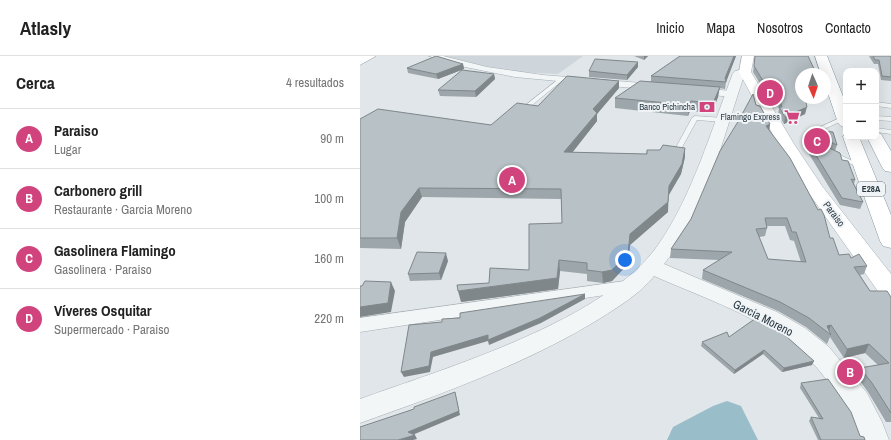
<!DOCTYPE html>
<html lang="es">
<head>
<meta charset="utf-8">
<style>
	body { margin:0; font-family:"Archivo Narrow",sans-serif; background:#f2f2f2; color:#222 }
	.controls { position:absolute; right:12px; top:12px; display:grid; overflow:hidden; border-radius:8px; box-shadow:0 4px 16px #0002 }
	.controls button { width:36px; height:36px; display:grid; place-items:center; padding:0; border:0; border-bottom:1px solid #e0e0e0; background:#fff; color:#222; font:20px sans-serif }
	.compass { position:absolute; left:435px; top:12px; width:36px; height:36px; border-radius:50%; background:#fff; box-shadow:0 4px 16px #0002; rotate:177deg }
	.you { position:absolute; left:265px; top:204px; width:14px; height:14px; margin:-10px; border:3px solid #fff; border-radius:50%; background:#1a73e8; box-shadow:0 0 0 6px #1a73e833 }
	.badge { display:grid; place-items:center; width:26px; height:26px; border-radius:50%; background:#d0437c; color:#fff; font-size:13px; font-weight:700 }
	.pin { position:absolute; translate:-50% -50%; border:2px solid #fff; box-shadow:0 1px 4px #0006 }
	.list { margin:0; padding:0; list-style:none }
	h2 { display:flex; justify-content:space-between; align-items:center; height:52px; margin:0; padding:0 16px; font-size:17px }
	h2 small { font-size:13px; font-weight:400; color:#767676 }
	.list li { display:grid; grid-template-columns:26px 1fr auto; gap:12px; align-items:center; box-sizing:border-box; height:60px; padding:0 16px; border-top:1px solid #e0e0e0 }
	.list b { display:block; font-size:15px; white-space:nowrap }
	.list p { margin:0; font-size:13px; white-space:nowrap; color:#767676 }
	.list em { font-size:13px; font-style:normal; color:#767676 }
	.map { position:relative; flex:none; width:531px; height:384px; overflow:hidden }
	header { display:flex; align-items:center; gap:24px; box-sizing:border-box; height:56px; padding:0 20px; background:#fff; border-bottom:1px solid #e0e0e0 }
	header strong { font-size:19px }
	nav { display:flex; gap:22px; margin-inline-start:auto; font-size:14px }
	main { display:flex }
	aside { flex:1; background:#fff }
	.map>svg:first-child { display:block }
	.built { fill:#ced6db }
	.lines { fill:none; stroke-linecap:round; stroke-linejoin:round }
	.river { fill:#9abdca; fill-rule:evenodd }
	.service-casing { stroke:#a5aeb3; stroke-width:1 }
	.minor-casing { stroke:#a5aeb3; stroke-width:1 }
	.tertiary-casing { stroke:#a5aeb3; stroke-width:1 }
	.secondary-casing { stroke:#a5aeb3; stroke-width:1 }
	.trunk-casing { stroke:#8797a0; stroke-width:1 }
	.service { fill:#f3f6f7; fill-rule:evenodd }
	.minor { fill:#f3f6f7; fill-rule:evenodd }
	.tertiary { fill:#f3f6f7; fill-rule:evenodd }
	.secondary { fill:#fff; fill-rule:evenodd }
	.trunk { fill:#fff; fill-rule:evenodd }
	.wall { fill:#9da6aa; fill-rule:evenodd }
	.shaded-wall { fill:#80878b }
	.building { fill:#b7c1c6; stroke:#80878b; fill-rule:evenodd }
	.labels { text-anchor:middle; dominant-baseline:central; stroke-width:4; stroke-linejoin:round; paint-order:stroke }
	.far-poi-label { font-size:9px; fill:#283841; stroke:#f0f4f7; text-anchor:end }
	.shield { fill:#f0f4f7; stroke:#647078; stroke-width:1 }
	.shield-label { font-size:9px; font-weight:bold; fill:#283841 }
	.street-label { font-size:10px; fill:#283841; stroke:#f0f4f7 }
	.near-street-label { font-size:12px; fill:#283841; stroke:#f0f4f7 }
</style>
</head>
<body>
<header>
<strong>Atlasly</strong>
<nav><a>Inicio</a><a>Mapa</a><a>Nosotros</a><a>Contacto</a></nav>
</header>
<main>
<aside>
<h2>Cerca<small>4 resultados</small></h2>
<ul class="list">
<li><span class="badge">A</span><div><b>Paraiso</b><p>Lugar</p></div><em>90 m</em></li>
<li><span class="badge">B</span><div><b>Carbonero grill</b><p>Restaurante · Garcia Moreno</p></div><em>100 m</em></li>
<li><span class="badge">C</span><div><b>Gasolinera Flamingo</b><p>Gasolinera · Paraiso</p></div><em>160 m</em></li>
<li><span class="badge">D</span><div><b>Víveres Osquitar</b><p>Supermercado · Paraiso</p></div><em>220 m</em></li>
</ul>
</aside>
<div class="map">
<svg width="531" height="384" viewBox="0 0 531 384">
	<rect width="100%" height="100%" fill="#e0e6e9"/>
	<path class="built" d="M83,0H223L198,18L159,16L124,10Z"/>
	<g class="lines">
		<path class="river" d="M367,345L381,350L398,384H307L313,371L353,350Z"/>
		<defs>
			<g id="service">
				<path d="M200,22L204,23L166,54H162V52Z"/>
				<path d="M516,46L531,48V52L516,50Z"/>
				<path d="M335,60L363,62L366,64L363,66L337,64L320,95L319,96H315L314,95L332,62Z"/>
				<path d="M484,60L486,61V63L460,75L455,82L450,81L456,73Z"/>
				<path d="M516,60L531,61V65L516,64Z"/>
				<path d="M516,72L531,74V78L516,76Z"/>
				<path d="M471,95L504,110L505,111L502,113L500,112L469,98L468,97Z"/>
			</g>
			<g id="minor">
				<path d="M69,0H83L127,11L183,19L294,28L299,31L294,34L155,21L100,10Z"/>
				<path d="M337,32L372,35L377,38L372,41L334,37L332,35Z"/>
				<path d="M272,224L278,226L281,230L278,234L0,276V262Z"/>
			</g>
			<path id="tertiary" d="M385,13L391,16L384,20C363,81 346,157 304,208L417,256L445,272L469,291L507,337L522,366L529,384H499C496,367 486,352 477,338C463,318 447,298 427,284C389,257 337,239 294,220C280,238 258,251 239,263C166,308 81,338 0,367V343C86,312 245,265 298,189C332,141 352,72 373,17L375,15Z"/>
			<path id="secondary" d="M382,0H394L391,16L434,88L462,130L531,218V243L522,241L446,133L418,88L379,16Z"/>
			<g id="trunk">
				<path d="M0,0H16L0,9Z"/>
				<path d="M455,0H467L486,48V72L481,70L478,67L465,28V18H461Z"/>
				<path d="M516,76L521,78L531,95V116L525,115L522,111L507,81H516Z"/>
				<path d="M485,78L486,81H499L531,159V192L523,190L520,185L483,81Z"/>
			</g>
		</defs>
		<use href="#service" class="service-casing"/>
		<use href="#minor" class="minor-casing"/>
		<use href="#tertiary" class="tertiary-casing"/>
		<use href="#secondary" class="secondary-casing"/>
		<use href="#trunk" class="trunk-casing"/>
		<use href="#service" class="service"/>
		<use href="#minor" class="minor"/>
		<use href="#tertiary" class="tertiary"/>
		<use href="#secondary" class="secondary"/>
		<use href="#trunk" class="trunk"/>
	</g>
	<g class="wall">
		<path d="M274,0H288L284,4Z"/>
		<path d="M320,0H376L366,26L365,33L359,32L358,41L352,57L330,55L328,60L255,52V42L291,26V20Z"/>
		<path d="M395,0L441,18V42H447L446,45V44L445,58L424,68L418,58L419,53L413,34H404L393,16Z"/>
		<path d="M509,0H531V25L521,24L518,8H514Z"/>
		<path d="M278,6V11L267,24L229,21V15Z"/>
		<path d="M103,8L104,13L78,23L48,17L47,12Z"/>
		<path d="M134,18L135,23L116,41L80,40L78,34Z"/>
		<path d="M259,25V32L237,58V65L212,96L286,98L287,94H300L325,92V101L321,118L309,139L308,156L270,189L268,208L252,225L243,227L227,225V218L200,215L198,233L101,246L129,227L169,214L202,167L201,143L62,141L45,166L41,193L0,192V63L131,69L178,50Z"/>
		<path d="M396,49L410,68L409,75L479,199L491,202L507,210L504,218L500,219L510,235L531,241V366H526L508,336L497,321L500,312L518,309L505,297L484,302L470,281L467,288L446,271L418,255L342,223L343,214L359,204L310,202L311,193L331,163L379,64ZM407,170H425L430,184L434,185L441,206L408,203L399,181L405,180L407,172Z"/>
		<path d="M448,74L477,89L475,95L495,124L494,128L503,146L500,153L480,149L449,98L446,80Z"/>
		<path d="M88,205L81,224L50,225L48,218Z"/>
		<path d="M369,281L452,309L422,316L403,298L374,318L341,290L342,286Z"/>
		<path d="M441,327L500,380L505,384H458L449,365L451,361L459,362L440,332Z"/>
	</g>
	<g class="shaded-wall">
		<path d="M284,0H288L284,4Z"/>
		<path d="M374,0H376L366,26L365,22Z"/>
		<path d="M278,6V11L267,24V19Z"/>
		<path d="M103,8L104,13L78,23L76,18Z"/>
		<path d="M134,18L135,23L116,41L115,35Z"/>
		<path d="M259,25V32L237,58V65L205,106L204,96L233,53Z"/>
		<path d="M360,31L358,41L352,57L353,47Z"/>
		<path d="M331,45L330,55L328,60L329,49Z"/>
		<path d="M447,51L445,58L424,68L425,61Z"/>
		<path d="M410,68L409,75L406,70Z"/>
		<path d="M456,79L455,86L451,87L453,80Z"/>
		<path d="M325,92V101L321,118L308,140L309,130Z"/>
		<path d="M59,132L62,141L45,166L41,193L37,182L41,156Z"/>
		<path d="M308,146V156L270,189L268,208L252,225L243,227L242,216L270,178Z"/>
		<path d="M86,197L88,205L81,224L79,217Z"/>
		<path d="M199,204L200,215L198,233L101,246L98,235L197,222Z"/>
		<path d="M31,226L35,235L31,256L0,261V251Z"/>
		<path d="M225,238V243L181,267L129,289L128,285L73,301L70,316L44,321L41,316L71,296Z"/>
		<path d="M471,269L468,277L467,270Z"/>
		<path d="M509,288L505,297L484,302L487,293Z"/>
		<path d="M404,294L403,298L374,318L375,314Z"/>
		<path d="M454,305L452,309L422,316L424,312Z"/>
		<path d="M95,336L100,359L50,380L48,376Z"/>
		<path d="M55,379L57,383L53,384H38Z"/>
	</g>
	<g class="building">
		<path d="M76,0L103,8L76,18L47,12Z"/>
		<path d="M320,0H374L365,22L366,26L291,20Z"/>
		<path d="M395,0H448L455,15L458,18H441V42H445L447,51L425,61L419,51H422L414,28H405L394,10Z"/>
		<path d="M513,0H531V21L522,20L519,4H515Z"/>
		<path d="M235,3L278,6L267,19L229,15Z"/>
		<path d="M102,14L134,18L115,35L78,34Z"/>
		<path d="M207,20L259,25L233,53L237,57L204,96L287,98V94H300L303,89L325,92L322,108L309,130L308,146L270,178L268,198L252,214L242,216L227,214V207L199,204L197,222L98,235L97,229L129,227L130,212L169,214V168L202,167L201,133L59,132L41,156L37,182H0V63L18,53L131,69L157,47L178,50Z"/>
		<path d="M280,25L360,31L353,47L331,45L329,49L255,42Z"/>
		<path d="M393,38L396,49L400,50L410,68L406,70L430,102L458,154L461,153L464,159L470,182H473L479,199L489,198L491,202L499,198L507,210L494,211L510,235H527L531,241V357L512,327L500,312L529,307L509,288L487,293L471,269L467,270L471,279L449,262L420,246L343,214L372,196L311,193L331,163L360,95L379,64ZM405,162H427L432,176H436L446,206L408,203L396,173L407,172Z"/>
		<path d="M448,74L456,77L459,75L473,76L477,89L456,79L453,80L452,84L480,97L482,104L488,105L495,124L491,123L503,146L482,142L451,91Z"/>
		<path d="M57,196L86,197L79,217L48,218Z"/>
		<path d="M5,225L31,226L28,247L0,251V230H2Z"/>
		<path d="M225,238L180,262L128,284V279L71,296L69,310L41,316L49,269L82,266V263L100,262V257Z"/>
		<path d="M396,262L427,281L454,305L424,312L404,294L375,314L342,286L367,276L369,281Z"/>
		<path d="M468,323L491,356L500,380L504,381L505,384H461L451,361L463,363L441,327Z"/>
		<path d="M95,336L99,355L48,376L55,379L38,384H0V371L54,353V351Z"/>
	</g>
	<defs>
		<symbol id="bank-bare" viewBox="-9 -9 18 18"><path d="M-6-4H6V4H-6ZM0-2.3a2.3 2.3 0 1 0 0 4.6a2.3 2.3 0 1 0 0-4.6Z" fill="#d0437c" stroke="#f0f4f7" stroke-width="2.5" paint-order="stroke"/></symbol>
		<symbol id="supermarket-bare" viewBox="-9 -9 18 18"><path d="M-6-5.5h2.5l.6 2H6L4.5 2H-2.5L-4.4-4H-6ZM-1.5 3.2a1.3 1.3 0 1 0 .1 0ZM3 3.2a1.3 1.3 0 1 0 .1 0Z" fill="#d0437c" stroke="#f0f4f7" stroke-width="2.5" paint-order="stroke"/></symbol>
	</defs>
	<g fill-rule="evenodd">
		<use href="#bank-bare" x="336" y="40" width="22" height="22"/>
		<use href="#supermarket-bare" x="421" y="50" width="22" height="22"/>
	</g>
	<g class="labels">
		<g class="far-poi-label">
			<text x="335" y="51">Banco Pichincha</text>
			<text x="420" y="61">Flamingo Express</text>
		</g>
		<rect class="shield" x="497" y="126" width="28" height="14" rx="3"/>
		<g class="shield-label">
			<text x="511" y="133">E28A</text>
		</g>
		<g class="street-label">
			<text transform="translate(474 158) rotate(53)">Paraiso</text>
		</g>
		<g class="near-street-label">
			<text transform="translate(403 262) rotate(27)">Garcia Moreno</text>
		</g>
	</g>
</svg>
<div class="controls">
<button>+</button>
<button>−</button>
</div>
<svg class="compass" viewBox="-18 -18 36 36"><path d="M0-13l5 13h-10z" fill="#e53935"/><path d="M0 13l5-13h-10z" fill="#767676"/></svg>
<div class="you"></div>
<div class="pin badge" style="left:152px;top:124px">A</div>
<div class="pin badge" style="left:490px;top:316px">B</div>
<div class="pin badge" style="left:457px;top:85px">C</div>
<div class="pin badge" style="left:410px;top:37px">D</div>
</div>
</main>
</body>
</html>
